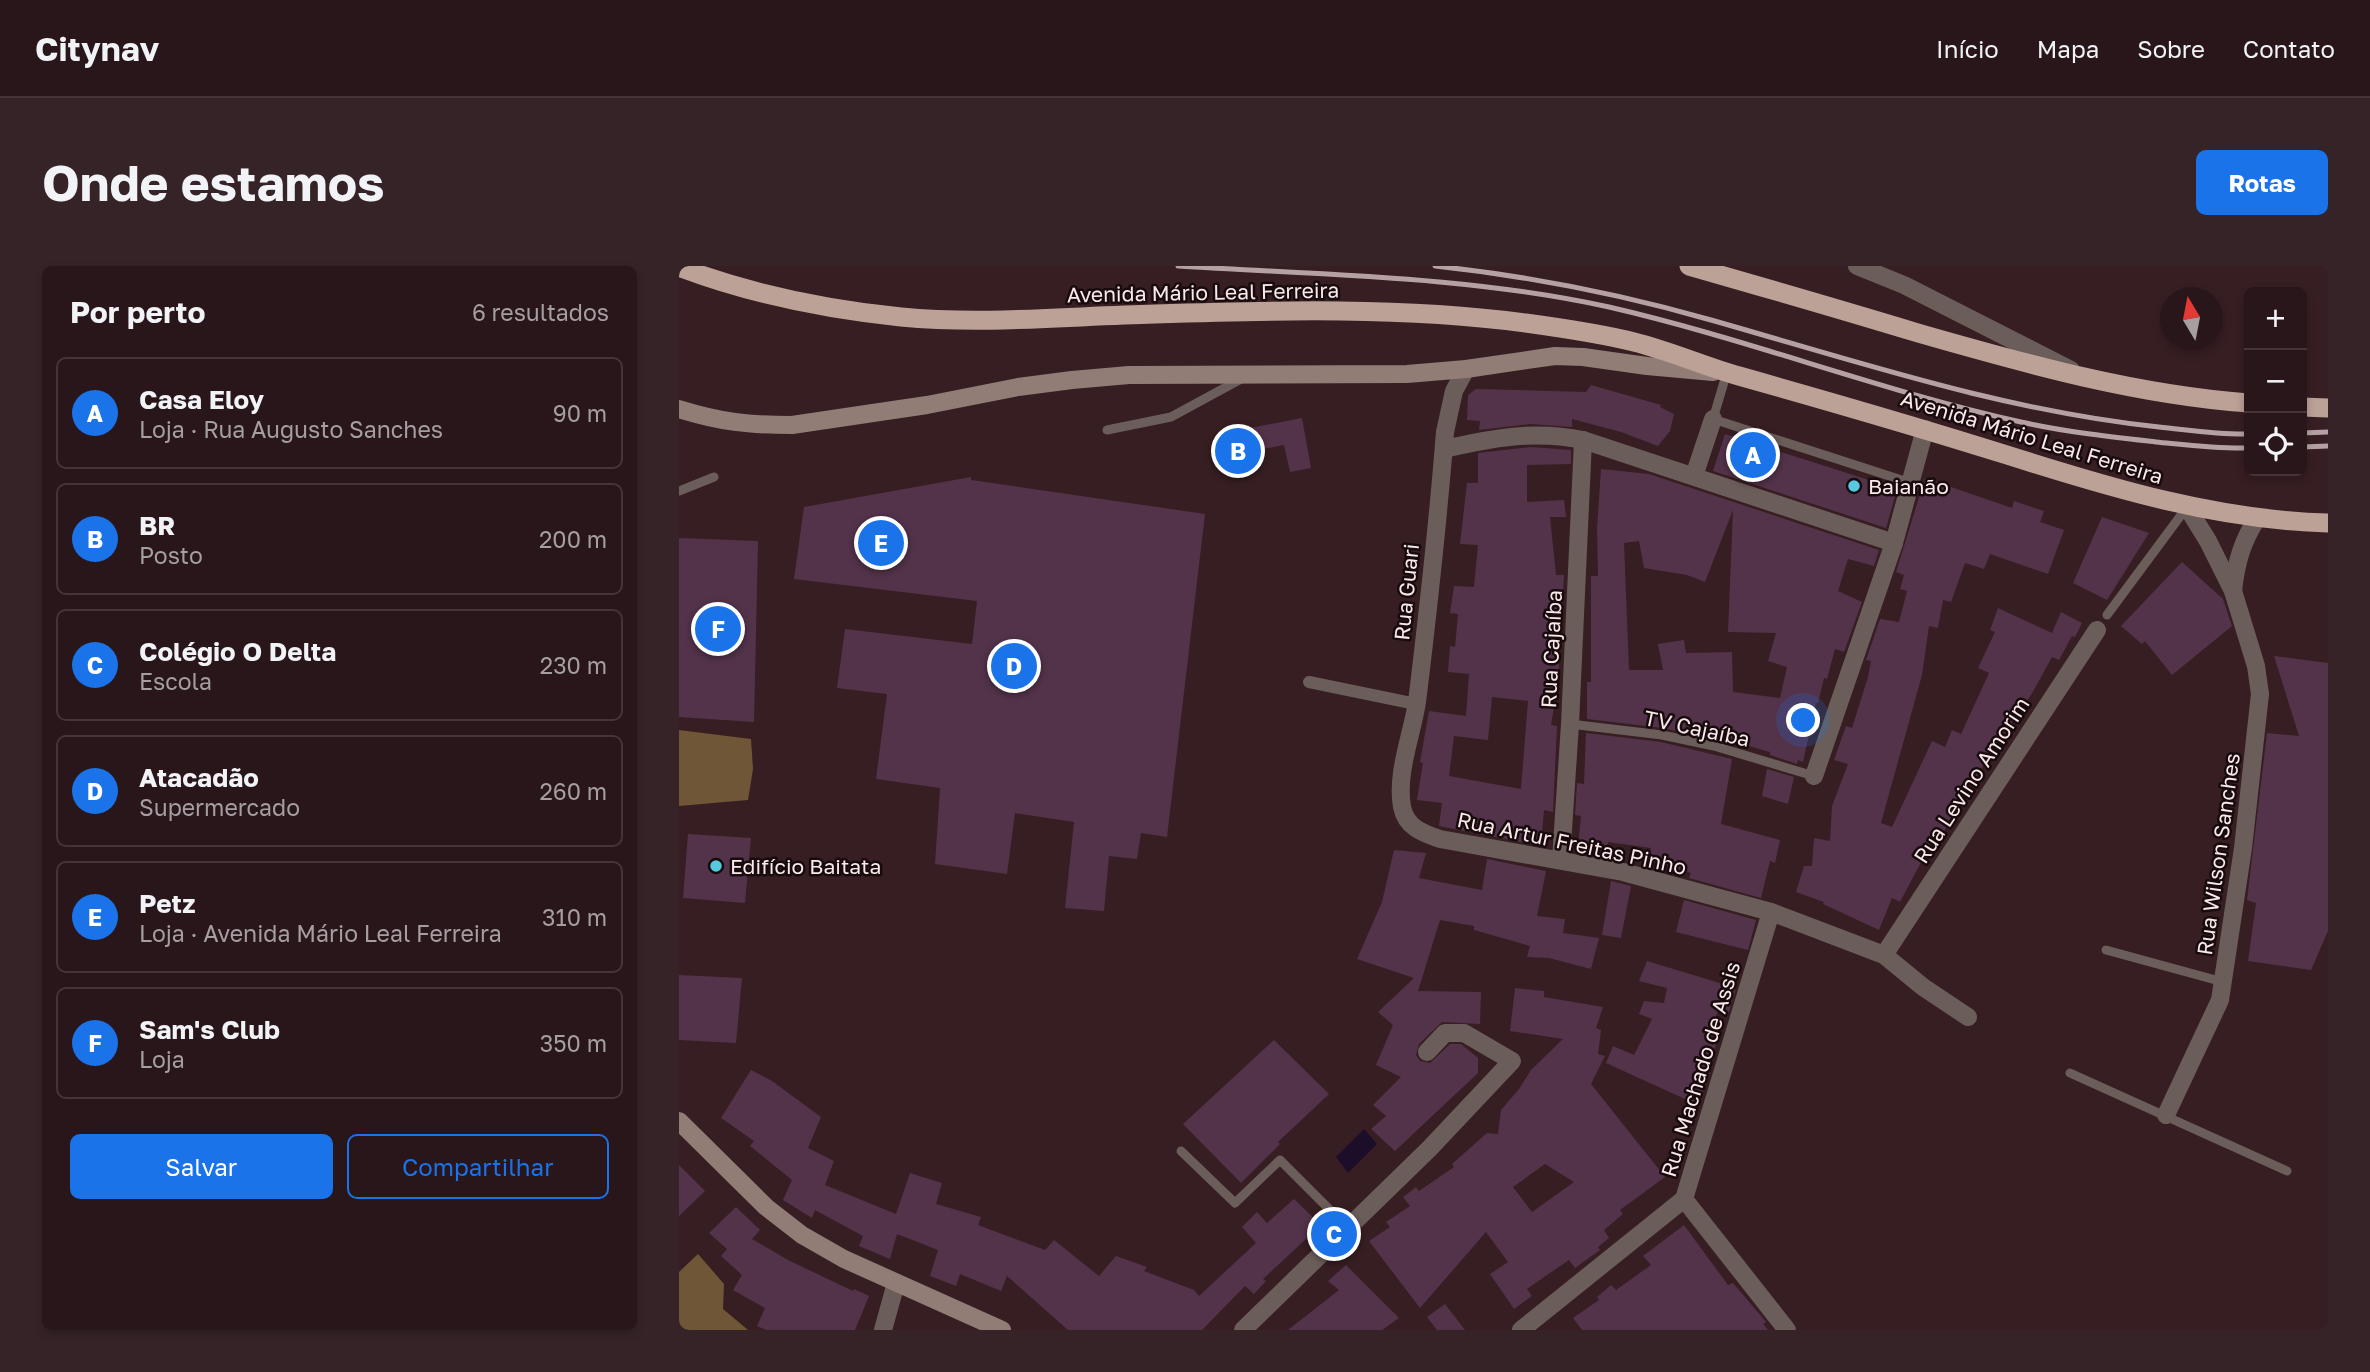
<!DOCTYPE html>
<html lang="pt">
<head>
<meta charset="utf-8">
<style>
	body { margin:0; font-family:"Golos Text",sans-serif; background:#352327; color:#f1f3f6 }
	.controls { position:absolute; right:21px; top:21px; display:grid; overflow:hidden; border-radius:10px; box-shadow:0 4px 10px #0003 }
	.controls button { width:63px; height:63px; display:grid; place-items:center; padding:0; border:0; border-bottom:2px solid #453539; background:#29161a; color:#f1f3f6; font:35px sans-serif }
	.compass { position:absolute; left:1481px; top:21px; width:63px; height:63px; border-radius:50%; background:#29161a; box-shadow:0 4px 10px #0003; rotate:350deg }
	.you { position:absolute; left:1125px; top:455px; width:24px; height:24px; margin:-18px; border:5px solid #fff; border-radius:50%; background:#1a73e8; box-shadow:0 0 0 10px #1a73e833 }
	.badge { display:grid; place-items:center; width:46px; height:46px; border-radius:50%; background:#1a73e8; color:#fff; font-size:23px; font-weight:700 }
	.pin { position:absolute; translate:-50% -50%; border:4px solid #fff; box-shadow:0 2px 7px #0006 }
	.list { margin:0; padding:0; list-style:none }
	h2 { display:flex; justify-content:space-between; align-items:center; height:91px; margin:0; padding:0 28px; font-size:30px }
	h2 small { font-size:23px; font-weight:400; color:#a59fa2 }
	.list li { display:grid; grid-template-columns:46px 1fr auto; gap:21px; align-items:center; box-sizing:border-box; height:112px; margin:0 14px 14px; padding:0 14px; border:2px solid #453539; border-radius:10px }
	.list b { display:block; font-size:26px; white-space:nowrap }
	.list p { margin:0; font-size:23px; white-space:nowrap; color:#a59fa2 }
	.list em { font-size:23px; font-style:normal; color:#a59fa2 }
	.actions { display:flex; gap:14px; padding:21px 28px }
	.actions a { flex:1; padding:16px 0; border:2px solid #1a73e8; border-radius:10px; text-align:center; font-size:24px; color:#1a73e8 }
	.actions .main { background:#1a73e8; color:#fff }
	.icon { flex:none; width:38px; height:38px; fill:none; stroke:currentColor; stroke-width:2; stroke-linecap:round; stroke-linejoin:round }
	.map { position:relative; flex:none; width:1649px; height:1064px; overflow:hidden; border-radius:10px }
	header { display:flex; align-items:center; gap:42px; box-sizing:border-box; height:98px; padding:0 35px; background:#29161a; border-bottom:2px solid #453539 }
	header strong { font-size:33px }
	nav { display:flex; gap:38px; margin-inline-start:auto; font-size:24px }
	.intro { display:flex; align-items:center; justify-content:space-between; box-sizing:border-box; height:168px; padding:0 42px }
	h1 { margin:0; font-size:49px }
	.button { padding:18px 32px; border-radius:10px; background:#1a73e8; color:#fff; font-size:24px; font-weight:700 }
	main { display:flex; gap:42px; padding:0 42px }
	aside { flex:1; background:#29161a; border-radius:10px; box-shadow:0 4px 10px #0003 }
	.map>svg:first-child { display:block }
	.forest { fill:#6f5636 }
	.water { fill:#1c0d29 }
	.building { fill:#53334a; fill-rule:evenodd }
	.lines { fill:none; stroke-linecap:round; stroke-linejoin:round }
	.service { stroke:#6b5e5a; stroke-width:9 }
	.pedestrian { stroke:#6b5e5a; stroke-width:12 }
	.minor { stroke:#6b5e5a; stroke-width:18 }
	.secondary { stroke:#917d76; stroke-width:18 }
	.trunk { stroke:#bca196; stroke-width:19 }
	.rail { stroke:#b5a1a3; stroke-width:5 }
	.poi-dot { fill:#56c9e0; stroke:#170b0d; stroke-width:2.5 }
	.labels { text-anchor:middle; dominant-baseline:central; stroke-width:5; stroke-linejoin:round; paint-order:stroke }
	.street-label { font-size:21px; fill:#fae8ea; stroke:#170b0d }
	.poi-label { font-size:21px; fill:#fae8ea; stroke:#170b0d; text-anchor:start }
</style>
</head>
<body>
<header>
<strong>Citynav</strong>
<nav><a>Início</a><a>Mapa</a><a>Sobre</a><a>Contato</a></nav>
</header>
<div class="intro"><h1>Onde estamos</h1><a class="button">Rotas</a></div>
<main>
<aside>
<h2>Por perto<small>6 resultados</small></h2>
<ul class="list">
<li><span class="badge">A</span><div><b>Casa Eloy</b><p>Loja · Rua Augusto Sanches</p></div><em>90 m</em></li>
<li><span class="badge">B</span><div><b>BR</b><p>Posto</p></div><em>200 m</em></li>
<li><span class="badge">C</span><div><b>Colégio O Delta</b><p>Escola</p></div><em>230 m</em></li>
<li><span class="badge">D</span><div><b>Atacadão</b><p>Supermercado</p></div><em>260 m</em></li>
<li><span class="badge">E</span><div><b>Petz</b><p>Loja · Avenida Mário Leal Ferreira</p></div><em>310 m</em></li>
<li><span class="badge">F</span><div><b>Sam's Club</b><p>Loja</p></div><em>350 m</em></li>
</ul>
<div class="actions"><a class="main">Salvar</a><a>Compartilhar</a></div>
</aside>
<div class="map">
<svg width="1649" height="1064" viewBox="0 0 1649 1064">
	<rect width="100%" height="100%" fill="#371e22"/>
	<g class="forest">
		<path d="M0,464L72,473L74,503L69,534L0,540Z"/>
		<path d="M19,988L45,1018L44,1043L69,1064H0V1006Z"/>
	</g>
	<path class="water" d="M685,863L698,878L669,907L657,891Z"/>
	<g class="building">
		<path d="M912,119L982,139L981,141L995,148L991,165L979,180L942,166L893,153V161L851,158L800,164L801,155L788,154L789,129L797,123L907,126Z"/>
		<path d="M623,152L632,202L611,206L605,179L544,191L540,168Z"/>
		<path d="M1046,168L1218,223L1207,262L1034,205Z"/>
		<path d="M852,181L892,184V198L848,199V236L885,234L887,251H871L877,309H885L879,417L872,459L878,460L874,546L865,544L862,580L760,560L763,537L738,534L744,497L741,496L750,445L787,450L790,408L769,406L771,380L776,381L779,348L771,347L775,320L795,321L799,279L781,278L788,217H799V187ZM813,431L849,435L842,523L770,510L775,470L809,474Z"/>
		<path d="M922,203L970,208L1200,284L1195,300L1169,293L1159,325L1183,336L1165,386L1156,383L1148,413L1145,412L1139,437H1137L1124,496L1119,494L1118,498L1091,489V486L1056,476V479L984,462L908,453V416H912V310H919L918,262ZM1054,244L1049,366L1097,367L1089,395L1108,401L1101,432L1054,426L1053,386L1007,387L1005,374L979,378L984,404H950L945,277L960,275L965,302L1008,309L1026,316Z"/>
		<path d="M292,211V214L526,248L488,571L462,567L458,593L430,590L425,645L386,642L395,556L336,547L328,608L256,598L261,522L197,513L208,428L158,422L166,363L293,378L298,335L115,313L125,241Z"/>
		<path d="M1246,212L1333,242L1335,235L1365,245L1361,256L1385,264L1369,308L1311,288L1305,303L1286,297L1272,336L1264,334L1259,362L1250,360L1243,409L1202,557L1213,561L1253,475L1266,481L1273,464L1282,468L1310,407L1299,402L1316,366L1311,364L1319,342L1373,367L1382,346L1403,357L1396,371L1393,370L1380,394L1373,391L1352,429L1315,482L1293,518L1288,516L1264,568L1258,566L1221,636L1213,632L1200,664L1144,638L1145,636L1117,626L1125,600H1133L1135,572L1151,575L1153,540L1169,498L1155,494L1167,460L1173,462L1189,411L1192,395L1187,394L1201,353L1220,356L1228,325L1221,323L1225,309L1217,306Z"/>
		<path d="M1423,251L1470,267L1428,334L1394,317Z"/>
		<path d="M0,272L79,275L75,456L0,451Z"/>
		<path d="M1503,296L1544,333L1553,360L1493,409L1466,375L1463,378L1442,360Z"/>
		<path d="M1595,390L1649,397V665L1632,704L1569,695L1577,637L1568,634L1588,467L1620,470Z"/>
		<path d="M907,467L982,476L1053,493L1042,558L1101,574L1096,597L1091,595L1082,632L1010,612L1012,607L970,595L972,582L929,576L928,585L899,581L902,550L896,549L898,517L905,518Z"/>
		<path d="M1088,503L1115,511L1109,538L1083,530Z"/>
		<path d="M9,568L72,572L66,637L4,632Z"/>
		<path d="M715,584L747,587L740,612L803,624L808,593L867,605L858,650L886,653L884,667L920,672L912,703L870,692L848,691L851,680L795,664V660L761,654L739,725L802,726L801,758L763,756L740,778L737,789L741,795L751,797L771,778H782L799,792V807L716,885L692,863L707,850L694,839L722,811L697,799L714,759L699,746L735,712L678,693L703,636Z"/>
		<path d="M932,615L952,620L942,672L923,669Z"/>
		<path d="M1005,634L1077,654L1069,684L997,666Z"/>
		<path d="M968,695L1057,722L1050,746L1040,743L1027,774L1037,778L1028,805L1031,807L1019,839L927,797L934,780L955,789L973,753L960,748L965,735L985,737L988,722L960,715Z"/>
		<path d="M0,709L63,712L57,777L0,774Z"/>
		<path d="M836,722L865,725V731L924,741L917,762L922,764L919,788L926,790L912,818L986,911L941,944L944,948L925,964L930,972L919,981L921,984L896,1002L890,994L868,1009L848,1023L853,1030L835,1043L811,1008L829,996L807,966L741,1042L690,975L711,961L707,956L731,940L724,931L737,921L740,925L775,901L773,898L808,867L819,868L822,844L840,823L852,804L884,773L831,765ZM866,898L895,916L853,946L834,921Z"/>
		<path d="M595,774L650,828L599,876L601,878L562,917L504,858Z"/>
		<path d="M72,804L93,815L142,851L129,882L155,895L146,919L217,948L231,907L263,917L257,938L302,951L299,959L366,984L375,974L420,1010L437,990L468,1001L465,1005L515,1024L520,1030L577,977L563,961L578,946L588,957L615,933L642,959L584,1013L587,1015L575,1028L566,1020L523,1064H389L328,1010L322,1025L281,1008L277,1020L251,1010L259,984L218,968L211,993L180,980L184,970L136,944L133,952L104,934L113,914L71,880L75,875L42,852Z"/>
		<path d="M0,899L26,925L0,950Z"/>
		<path d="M57,941L81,964L73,973L109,994L174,1025L175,1023L190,1030L176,1064H87L78,1060L86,1042L54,1024L63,1009L42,990L48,983L30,967Z"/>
		<path d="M1005,959L1049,1019L1054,1017L1087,1056L1084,1058L1089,1064H903L894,1052L920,1034L918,1031L932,1019L937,1024L972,999L964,990Z"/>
		<path d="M667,999L720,1052L703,1064H609L660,1024L649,1015Z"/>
		<path d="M766,1038L786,1064H758L748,1051Z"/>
	</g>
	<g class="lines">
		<g class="service">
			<path d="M1048,106L1034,153L1232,217"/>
			<path d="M428,164L492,151L562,113"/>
			<path d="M0,225L35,211"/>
			<path d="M1428,349L1508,241"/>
			<path d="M891,458L983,469L1035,480L1135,510"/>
			<path d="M1427,684L1544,716"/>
			<path d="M1391,807L1608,905"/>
			<path d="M502,885L556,937L601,894L669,962"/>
		</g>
		<path class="pedestrian" d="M630,416L737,438"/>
		<g class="minor">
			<path d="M1178,0L1225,19L1392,104"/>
			<path d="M787,103L775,125L766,166C759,255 749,346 738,436C733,469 717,507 723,541C727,561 743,567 761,573L944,606L1092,646L1205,689L1244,721L1289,751"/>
			<path d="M765,183C814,172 855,164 904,174L1215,277"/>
			<path d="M1015,210L1034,153"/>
			<path d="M1554,325C1557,297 1563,275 1579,251"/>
			<path d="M1135,510L1215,277L1246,163"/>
			<path d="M882,594L891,458L904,174"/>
			<path d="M1205,689L1418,364"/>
			<path d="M1487,849L1541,734L1564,582L1581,428L1577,400L1554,325L1529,275L1508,241"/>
			<path d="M1005,933L1108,1064"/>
			<path d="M204,1064L217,1017"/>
			<path d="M564,1064L750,883L833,795L785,767H766L748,786"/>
			<path d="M842,1064L1005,933L1092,646"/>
		</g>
		<g class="secondary">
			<path d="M0,143C42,156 69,159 113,159L248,139L339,121L393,114L450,109L728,108L787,103L876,90L904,91L968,100L1034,106"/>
			<path d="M0,855L87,941L123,969L165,993L323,1064"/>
		</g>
		<g class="trunk">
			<path d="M1010,0C1087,22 1163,44 1239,67C1347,98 1458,129 1570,137"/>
			<path d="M0,1C71,28 146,43 222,51C306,59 392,50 476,48C597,44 726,41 847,57C883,62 920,67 955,76C991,85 1025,100 1060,110C1149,135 1239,161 1328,189C1432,222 1538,254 1649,257"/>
			<path d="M1623,141L1649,142"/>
		</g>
		<g class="rail">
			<path d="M499,0C644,9 788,10 930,41C1069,73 1202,125 1342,156C1386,166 1433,171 1477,176C1508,179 1539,183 1570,182"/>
			<path d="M756,0C850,10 941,28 1032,54C1180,96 1326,145 1480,161C1510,164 1540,169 1570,168"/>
			<path d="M1623,167L1649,166"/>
			<path d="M1623,181L1649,180"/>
		</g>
	</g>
	<g class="poi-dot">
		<circle cx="1175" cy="220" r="7"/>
		<circle cx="37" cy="600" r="7"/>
	</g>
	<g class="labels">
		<g class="street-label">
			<text transform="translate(524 26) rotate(-1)">Avenida Mário Leal Ferreira</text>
			<text transform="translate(1353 171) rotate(17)">Avenida Mário Leal Ferreira</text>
			<text transform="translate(727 326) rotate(-84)">Rua Guari</text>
			<text transform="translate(872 383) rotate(-87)">Rua Cajaíba</text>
			<text transform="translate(1018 462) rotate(12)">TV Cajaíba</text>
			<text transform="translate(1292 514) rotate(-57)">Rua Levino Amorim</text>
			<text transform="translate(893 577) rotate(12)">Rua Artur Freitas Pinho</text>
			<text transform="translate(1539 588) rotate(-82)">Rua Wilson Sanches</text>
			<text transform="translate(1021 803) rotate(-73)">Rua Machado de Assis</text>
		</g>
		<g class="poi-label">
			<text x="1189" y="220">Baianão</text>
			<text x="51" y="600">Edifício Baitata</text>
		</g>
	</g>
</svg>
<div class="controls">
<button>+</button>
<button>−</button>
<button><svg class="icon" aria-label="locate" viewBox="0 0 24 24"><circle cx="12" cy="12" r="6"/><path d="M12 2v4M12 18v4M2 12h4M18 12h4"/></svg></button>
</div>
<svg class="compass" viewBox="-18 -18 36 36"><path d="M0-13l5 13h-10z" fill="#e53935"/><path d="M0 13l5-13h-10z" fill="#a59fa2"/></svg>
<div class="you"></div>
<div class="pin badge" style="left:1074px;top:189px">A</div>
<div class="pin badge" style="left:559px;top:185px">B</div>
<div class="pin badge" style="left:655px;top:968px">C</div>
<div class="pin badge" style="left:335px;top:400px">D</div>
<div class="pin badge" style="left:202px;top:277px">E</div>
<div class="pin badge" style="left:39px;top:363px">F</div>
</div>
</main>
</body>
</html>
